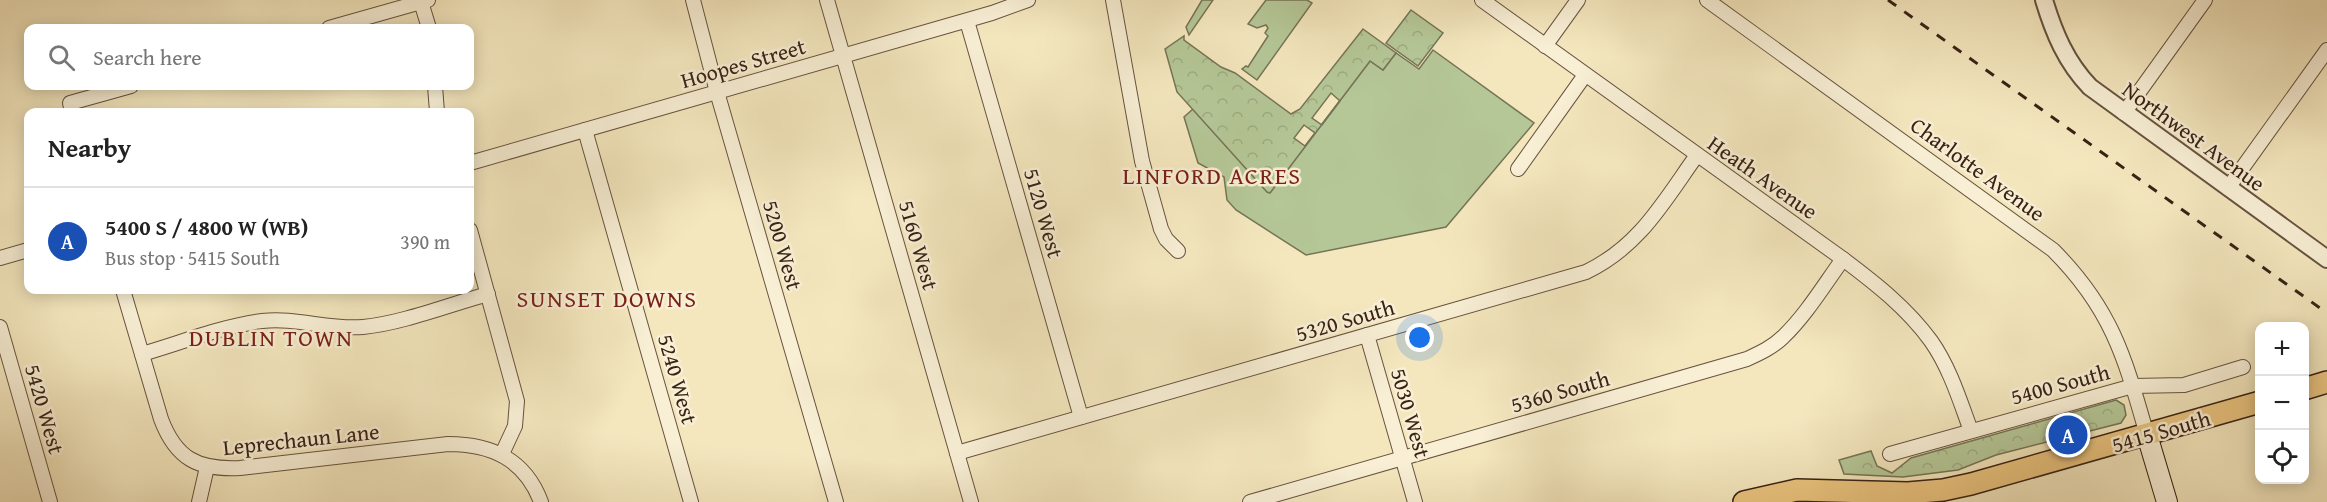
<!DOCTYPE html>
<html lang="en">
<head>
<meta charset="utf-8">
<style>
	body { margin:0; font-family:"Gentium Book Plus",serif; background:#f6f6f6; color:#222 }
	.controls { position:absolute; right:18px; bottom:18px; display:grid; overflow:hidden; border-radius:12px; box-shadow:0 3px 15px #0003 }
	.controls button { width:54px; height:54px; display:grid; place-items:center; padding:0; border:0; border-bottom:2px solid #e0e0e0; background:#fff; color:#222; font:30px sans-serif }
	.you { position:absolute; left:1420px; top:338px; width:21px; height:21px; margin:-15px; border:4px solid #fff; border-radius:50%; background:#1a73e8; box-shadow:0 0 0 9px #1a73e833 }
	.badge { display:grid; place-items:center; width:39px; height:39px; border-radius:50%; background:#111827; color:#fff; font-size:20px; font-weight:700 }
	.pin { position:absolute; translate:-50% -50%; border:3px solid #fff; box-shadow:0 2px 6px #0006 }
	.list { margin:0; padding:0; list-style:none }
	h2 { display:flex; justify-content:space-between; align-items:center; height:78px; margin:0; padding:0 24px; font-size:26px }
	h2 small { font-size:20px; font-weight:400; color:#767676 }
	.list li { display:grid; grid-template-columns:39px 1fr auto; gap:18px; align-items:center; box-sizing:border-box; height:108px; padding:0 24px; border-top:2px solid #e0e0e0 }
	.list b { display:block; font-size:22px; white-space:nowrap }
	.list p { margin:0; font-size:20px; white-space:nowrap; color:#767676 }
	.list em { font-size:20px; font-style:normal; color:#767676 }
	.icon { flex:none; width:33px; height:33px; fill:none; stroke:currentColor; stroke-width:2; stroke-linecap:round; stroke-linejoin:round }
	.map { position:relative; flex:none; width:2327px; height:502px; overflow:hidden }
	.search { position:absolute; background:#fff; box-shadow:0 3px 15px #0003; left:24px; top:24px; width:450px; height:66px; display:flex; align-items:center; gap:15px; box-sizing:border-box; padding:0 21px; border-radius:12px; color:#767676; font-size:22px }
	.panel { position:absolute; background:#fff; box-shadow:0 3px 15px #0003; left:24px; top:108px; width:450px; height:186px; border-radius:12px }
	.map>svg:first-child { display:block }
	.grass { fill:#b5c797; stroke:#767456; stroke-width:1.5 }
	.park { fill:url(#park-crowns); stroke:#767456; stroke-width:1.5; fill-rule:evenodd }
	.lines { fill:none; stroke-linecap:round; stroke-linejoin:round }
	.minor-casing { stroke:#67533f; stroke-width:16 }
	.tertiary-casing { stroke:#67533f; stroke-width:20 }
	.secondary-casing { stroke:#382215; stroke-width:22 }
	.primary-casing { stroke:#382215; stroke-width:24 }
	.minor { stroke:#f8efd5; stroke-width:14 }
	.tertiary { stroke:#f8efd5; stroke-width:16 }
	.secondary { stroke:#f8efd5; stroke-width:20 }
	.primary { stroke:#eac47f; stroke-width:21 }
	.rail { stroke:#382215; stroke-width:3; stroke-dasharray:10 10; stroke-linecap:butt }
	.labels { text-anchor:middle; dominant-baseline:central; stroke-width:5; stroke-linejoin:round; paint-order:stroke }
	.street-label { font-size:22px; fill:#382215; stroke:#f8efd5 }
	.neighbourhood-label { font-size:24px; letter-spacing:1.5px; fill:#7a1f14; stroke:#f8efd5 }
</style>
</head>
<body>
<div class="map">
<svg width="2327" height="502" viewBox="0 0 2327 502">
	<defs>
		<pattern id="park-crowns" width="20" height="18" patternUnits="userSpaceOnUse" patternTransform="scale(1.5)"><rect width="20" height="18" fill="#b5c797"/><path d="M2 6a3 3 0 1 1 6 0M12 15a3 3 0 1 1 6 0" fill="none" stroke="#9cab81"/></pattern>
	</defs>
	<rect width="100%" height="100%" fill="#f4e7be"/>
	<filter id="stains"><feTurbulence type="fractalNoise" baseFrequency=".00333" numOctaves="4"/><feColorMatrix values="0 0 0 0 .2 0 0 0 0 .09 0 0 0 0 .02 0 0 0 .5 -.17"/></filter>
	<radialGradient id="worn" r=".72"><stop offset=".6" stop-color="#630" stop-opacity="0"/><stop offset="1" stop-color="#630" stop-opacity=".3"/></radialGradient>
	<g class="grass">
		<path d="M1202,0H1213L1189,35L1186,27Z"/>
		<path d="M1266,0H1307L1312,3L1257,80L1242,69L1246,66L1248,67L1268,36L1265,33L1268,28L1266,25L1257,28L1248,24Z"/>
		<path d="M1433,50L1534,123L1446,227L1306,255L1236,210L1227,200L1224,177L1198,163L1184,117L1193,109L1267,191L1270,192L1370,61L1383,70L1396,53L1419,69Z"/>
	</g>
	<g class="park">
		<path d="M1411,10L1443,33L1418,66L1386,43Z"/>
		<path d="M1363,29L1396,53L1383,70L1370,61L1270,193L1267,192L1177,92L1165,49L1184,36V40L1221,67L1235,73L1291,114L1300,109ZM1331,93L1340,101L1322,125L1312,118ZM1304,125L1315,133L1305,146L1294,138Z"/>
		<path d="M2116,400L2124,405L2126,415L2121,423L1996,455L1958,470L1903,477L1844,474L1839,460L1871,451L1877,466L1892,473L1911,458Z"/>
	</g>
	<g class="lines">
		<defs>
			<g id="minor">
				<path d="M693,0L717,92L836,502"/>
				<path d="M827,0L971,502"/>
				<path d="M1113,0L1142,161L1161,229L1166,239L1178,251"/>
				<path d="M1482,0L1843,259C1875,283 1907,308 1931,341C1950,368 1960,401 1971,431"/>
				<path d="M1707,0L2053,250C2112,309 2125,358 2147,435"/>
				<path d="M421,2L429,28"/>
				<path d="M967,21L1081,417"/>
				<path d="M329,28L428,0"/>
				<path d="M1545,46L1578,0"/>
				<path d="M435,86L437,112"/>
				<path d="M72,112L70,103L131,86"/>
				<path d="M2124,113L2205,0"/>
				<path d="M585,130L691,502"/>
				<path d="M470,163L992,13L1028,0"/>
				<path d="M1518,169L1585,75"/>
				<path d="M2228,188L2327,50"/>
				<path d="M470,230L517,401L515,426L502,454"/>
				<path d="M0,258L28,250"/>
				<path d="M123,290L161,419C176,459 198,470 240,468L448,444C491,444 525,459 541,502"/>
				<path d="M0,327L50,502"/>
				<path d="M1367,335L1415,502"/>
				<path d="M142,354C180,343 223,326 262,321C296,317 329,330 363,327C403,323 448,305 488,294"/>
				<path d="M957,453L1586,272C1640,246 1664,201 1697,155"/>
				<path d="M1890,454L2133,386L2184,385L2243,367"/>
				<path d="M199,502L207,467"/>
				<path d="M1250,502L1747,359C1760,353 1773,347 1783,337C1806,315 1824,285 1843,259"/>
			</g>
			<path id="tertiary" d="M2044,0C2054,33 2066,62 2090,87L2327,259"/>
			<path id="secondary" d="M2147,435L2167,502"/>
			<g id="primary">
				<path d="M2304,389L2327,382"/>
				<path d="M1744,502L1797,490L1908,493L1943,490L1971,484L2260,402"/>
			</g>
		</defs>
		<use href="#minor" class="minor-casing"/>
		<use href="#tertiary" class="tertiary-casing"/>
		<use href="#secondary" class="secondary-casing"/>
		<use href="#primary" class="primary-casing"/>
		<use href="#minor" class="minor"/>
		<use href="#tertiary" class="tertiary"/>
		<use href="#secondary" class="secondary"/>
		<use href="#primary" class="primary"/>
		<path class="rail" d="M1888,0L2327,313"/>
	</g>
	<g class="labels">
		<g class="street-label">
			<text transform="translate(743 63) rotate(-16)">Hoopes Street</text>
			<text transform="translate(2194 136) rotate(36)">Northwest Avenue</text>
			<text transform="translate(1978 169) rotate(36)">Charlotte Avenue</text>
			<text transform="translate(1763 177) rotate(35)">Heath Avenue</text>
			<text transform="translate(1044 213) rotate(74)">5120 West</text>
			<text transform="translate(783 245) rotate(74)">5200 West</text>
			<text transform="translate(919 245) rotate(74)">5160 West</text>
			<text transform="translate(1345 320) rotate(-16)">5320 South</text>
			<text transform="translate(678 379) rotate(74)">5240 West</text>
			<text transform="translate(2060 384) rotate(-15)">5400 South</text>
			<text transform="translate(1560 391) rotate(-16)">5360 South</text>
			<text transform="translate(45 409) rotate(74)">5420 West</text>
			<text transform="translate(1411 413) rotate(74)">5030 West</text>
			<text transform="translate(2161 431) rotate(-16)">5415 South</text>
			<text transform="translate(301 439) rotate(-6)">Leprechaun Lane</text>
		</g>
		<g class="neighbourhood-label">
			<text x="1212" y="175">LINFORD ACRES</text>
			<text x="607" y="298">SUNSET DOWNS</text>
			<text x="271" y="337">DUBLIN TOWN</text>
		</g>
	</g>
	<rect width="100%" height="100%" filter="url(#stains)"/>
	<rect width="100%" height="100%" fill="url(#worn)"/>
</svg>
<div class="controls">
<button>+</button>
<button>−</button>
<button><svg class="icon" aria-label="locate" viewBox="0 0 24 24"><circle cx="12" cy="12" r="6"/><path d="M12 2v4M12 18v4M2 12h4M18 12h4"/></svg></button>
</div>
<div class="you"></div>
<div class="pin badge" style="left:2068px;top:435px;background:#1a4fb4">A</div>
<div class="search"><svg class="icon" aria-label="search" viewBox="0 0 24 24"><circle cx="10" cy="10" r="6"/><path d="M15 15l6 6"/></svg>Search here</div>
<section class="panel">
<h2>Nearby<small></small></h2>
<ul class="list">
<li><span class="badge" style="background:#1a4fb4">A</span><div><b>5400 S / 4800 W (WB)</b><p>Bus stop · 5415 South</p></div><em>390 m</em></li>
</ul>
</section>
</div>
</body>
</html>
